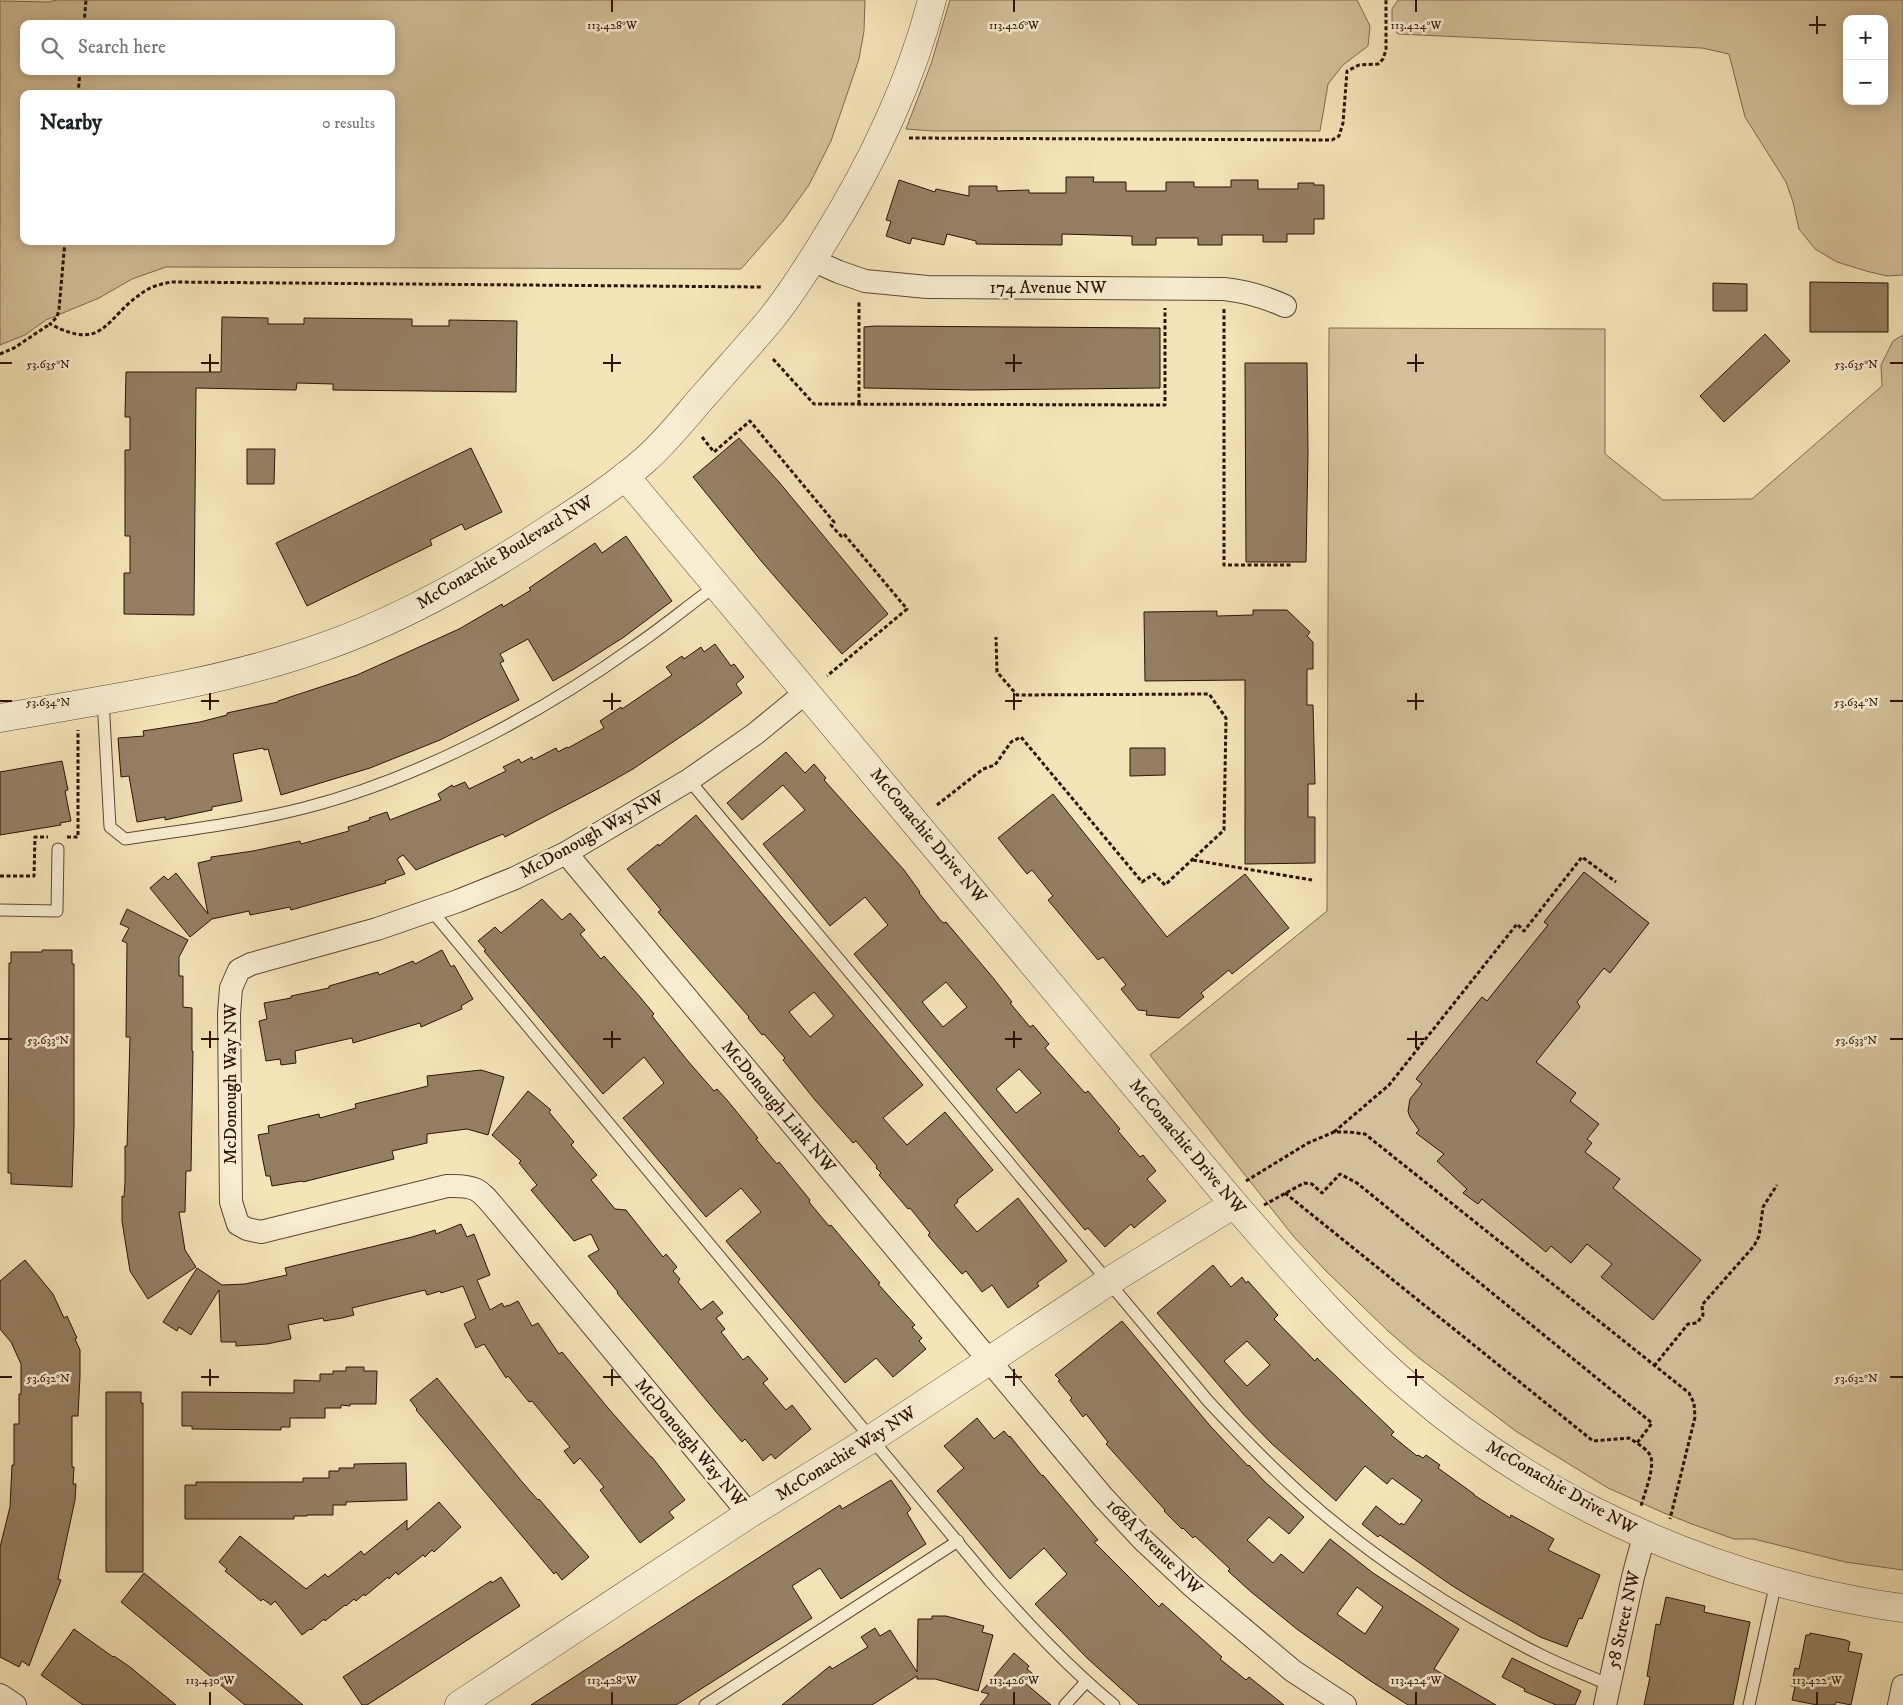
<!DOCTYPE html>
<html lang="en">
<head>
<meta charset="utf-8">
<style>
	body { margin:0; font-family:"IM FELL DW Pica",serif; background:#f2f2f2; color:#202124 }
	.controls { position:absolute; right:15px; top:15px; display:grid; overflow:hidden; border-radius:10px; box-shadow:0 2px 12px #0003 }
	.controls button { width:45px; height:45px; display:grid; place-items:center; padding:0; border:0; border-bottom:1px solid #e0e0e0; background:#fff; color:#202124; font:25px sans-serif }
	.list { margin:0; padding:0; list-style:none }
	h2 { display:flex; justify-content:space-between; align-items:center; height:65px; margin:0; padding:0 20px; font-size:21px }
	h2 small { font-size:16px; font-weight:400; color:#757577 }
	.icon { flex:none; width:28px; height:28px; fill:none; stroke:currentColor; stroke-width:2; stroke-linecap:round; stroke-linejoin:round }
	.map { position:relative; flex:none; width:1903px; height:1705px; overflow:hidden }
	.search { position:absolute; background:#fff; box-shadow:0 2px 12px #0003; left:20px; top:20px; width:375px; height:55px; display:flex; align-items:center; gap:12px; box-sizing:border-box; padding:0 18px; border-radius:10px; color:#757577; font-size:19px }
	.panel { position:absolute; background:#fff; box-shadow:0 2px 12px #0003; left:20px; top:90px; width:375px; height:155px; border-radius:10px }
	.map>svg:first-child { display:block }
	.green { fill:#d3c09a; stroke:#816950; fill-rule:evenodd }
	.building { fill:#957f63; stroke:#2f1207; fill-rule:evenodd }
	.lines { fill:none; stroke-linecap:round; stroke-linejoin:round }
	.service-casing { stroke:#604633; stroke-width:13 }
	.minor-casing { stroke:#604633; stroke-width:24 }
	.tertiary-casing { stroke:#604633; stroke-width:29 }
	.path { stroke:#2f1207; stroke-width:3; stroke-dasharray:4 2.5; stroke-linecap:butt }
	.service { stroke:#f8edd1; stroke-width:11 }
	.minor { stroke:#f8edd1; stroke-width:22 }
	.tertiary { stroke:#f8edd1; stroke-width:28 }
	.ticks { fill:none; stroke:#2f1207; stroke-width:2 }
	.labels { text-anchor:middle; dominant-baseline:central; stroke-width:5; stroke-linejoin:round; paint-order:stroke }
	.street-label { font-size:18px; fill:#2f1207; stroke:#f8edd1 }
	.ticks-label { font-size:12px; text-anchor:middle; fill:#2f1207; stroke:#f8edd1; stroke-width:5; stroke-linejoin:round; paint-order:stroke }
</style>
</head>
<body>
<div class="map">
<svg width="1903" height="1705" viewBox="0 0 1903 1705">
	<rect width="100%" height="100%" fill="#f4e4b8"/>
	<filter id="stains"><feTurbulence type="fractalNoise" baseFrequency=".004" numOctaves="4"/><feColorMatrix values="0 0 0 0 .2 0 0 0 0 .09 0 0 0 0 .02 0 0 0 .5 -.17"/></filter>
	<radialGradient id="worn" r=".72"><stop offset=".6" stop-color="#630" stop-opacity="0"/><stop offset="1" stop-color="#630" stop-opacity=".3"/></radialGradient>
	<g class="green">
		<path d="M56,0H865L864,31L859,59L831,141L809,185L783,221L741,269L166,267L132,279L99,298L46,320L25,335L0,345V1L49,2ZM24,24H391V71H24ZM24,94H391V241H24Z"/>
		<path d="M950,0H1357L1370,26L1368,46L1343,65L1328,84L1320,131H932L906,129L931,64Z"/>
		<path d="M1398,0H1903V275L1887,276L1866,271L1837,262L1815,249L1799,229L1793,202L1786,182L1745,117L1729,54L1702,48L1398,34L1392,27V9ZM1847,19H1884V101H1847Z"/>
		<path d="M1329,328L1605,329V454L1663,500L1752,499L1882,386L1881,365L1893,341L1903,335V1570L1845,1562L1754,1539H1734L1692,1524L1664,1513L1608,1488L1517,1432L1419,1358L1388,1331L1326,1271L1294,1237L1150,1055L1327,911Z"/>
	</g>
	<g class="building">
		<path d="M1066,177H1094L1093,182H1126V191H1166V182H1194V187H1231V180H1258V189H1298V183H1314V185H1324V219H1314V234H1287V242H1263V235H1222V245H1198V238H1156V245H1132V236L1062,234V245L976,244V241L947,234L944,245L912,238L910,244L886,236L891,221L886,220L899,180L935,192L936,189L969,196V186H997V191L1029,190V193H1066Z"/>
		<path d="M1810,282L1888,283V332H1810Z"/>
		<path d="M1713,283L1747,284V311H1713Z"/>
		<path d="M222,317L268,318V324H304V318L412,319V326H449V320L517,321L516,392L333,390V384L297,383L296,390L196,388L194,615L124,614V573H130V536H125V450H130V417H125L126,372H221Z"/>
		<path d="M875,326L1160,328V388L973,390L864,388V327Z"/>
		<path d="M1765,334L1790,361L1724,422L1700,396Z"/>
		<path d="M1245,363H1307L1308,453L1306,562H1246Z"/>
		<path d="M739,438L779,482L888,614L842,654L762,562L693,477Z"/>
		<path d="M471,448L502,512L465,530L462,524L430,540L432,545L307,606L276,543Z"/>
		<path d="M247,449H275L274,484H247Z"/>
		<path d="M626,536L672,601L624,637L574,669L553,681L528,639L500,654L504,661L500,663L519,700L440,740L370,768L281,795L268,749L264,750L263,748L233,754L242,801L212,807V810L188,815L165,820V817L137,822L129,776L121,777L118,738L144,736L143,731L200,722L227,715V713L278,702V701L357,675L459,629L502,604L503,607L531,590L529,588L595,543L602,553Z"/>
		<path d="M1253,610H1287L1310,632L1307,636L1313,642V669H1307V705H1313L1315,784H1308V817H1315V863L1245,864V680L1145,681L1144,612L1217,611V616L1253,615Z"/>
		<path d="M715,644L731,666L734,664L744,677L736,684L742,693L701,723L633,769L603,786L505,837L503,834L416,870L403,855L397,859L405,874L385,881L386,883L291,910L290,907L250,915L249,911L212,919L190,937L150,888L164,876L168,880L176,873L208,914L198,863L211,860V857L253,851L300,841L301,844L349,831L348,827L370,820L369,818L387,812L390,820L441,800L438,794L452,785L453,787L465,782L469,789L506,771L503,767L519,759L521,763L532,757L533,760L556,748L558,752L567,747L568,748L604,728L600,721L621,707L622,709L672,675L666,667L682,656L684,659L701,647L704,652Z"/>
		<path d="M1130,748H1165V775L1130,776Z"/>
		<path d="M786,752L805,773L814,764L826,778L824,780L904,870L920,892L919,893L941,921L944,923L946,922L994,979L1012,1002L1010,1003L1030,1027L1033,1025L1049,1044L1045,1048L1085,1093L1088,1091L1120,1129L1118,1131L1140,1157L1143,1155L1156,1171L1147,1179L1166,1201L1134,1228L1131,1224L1105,1247L1088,1228L1085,1230L854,954L888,925L865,897L830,926L763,844L805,810L783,785L742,820L727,803ZM946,982L967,1007L943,1027L922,1002ZM1019,1069L1041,1093L1016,1113L996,1089Z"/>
		<path d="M62,761L68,790L65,791L71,821L60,823L61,825L0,835V772Z"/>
		<path d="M1053,794L1167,937L1245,874L1289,928L1232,974L1229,970L1201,993L1204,997L1179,1018L1146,1015L1147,1011L1138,1010L1121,989L1126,985L1103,957L1098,960L1048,900L1053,896L1032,870L1027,874L998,838Z"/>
		<path d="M696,815L923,1085L883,1118L907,1145L945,1112L993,1170L957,1200L958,1202L954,1205L977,1232L1018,1198L1067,1261L1037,1283L1039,1286L1008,1308L992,1285L982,1292L966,1271L962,1274L939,1248L928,1235L930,1233L910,1208L908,1209L879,1175L881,1173L876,1168L877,1166L856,1141L853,1143L815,1100L783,1060L785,1058L764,1034L762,1035L748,1018L749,1017L658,912L661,910L627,869L658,844L659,846ZM814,992L834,1016L810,1037L789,1012Z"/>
		<path d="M1584,872L1649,923L1610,973L1604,968L1577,1002L1580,1007L1536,1062L1576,1093L1570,1101L1599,1124L1587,1139L1592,1143L1585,1152L1620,1179L1613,1188L1701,1260L1653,1320L1601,1277L1612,1264L1587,1244L1571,1263L1551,1246L1546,1252L1482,1199L1478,1204L1463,1193L1467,1189L1437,1161L1444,1154L1416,1133L1419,1130L1410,1117L1408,1111L1410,1099L1422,1084L1416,1079L1482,997L1487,1001L1548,925L1544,922Z"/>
		<path d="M542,899L562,920L570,913L585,930L580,934L601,959L604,956L640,997L654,1014L652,1016L687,1060L714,1091L717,1089L727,1100L758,1138L756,1139L777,1164L779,1162L810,1200L809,1202L829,1226L831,1225L880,1283L878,1284L915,1325L912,1327L922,1338L919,1341L926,1349L893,1377L876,1358L845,1383L726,1241L761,1212L741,1188L706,1217L623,1118L664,1083L644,1057L603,1094L484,951L486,950L478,941L495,927L501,933Z"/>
		<path d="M127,909L188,940L179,957V976H183V1007L192,1008V1051H193L191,1171H186L185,1212H179L185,1250L196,1267L148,1299L130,1271L122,1221V1196L124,1197L125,1182V1146H127L130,1037H126L127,943L122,941L129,928L120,924Z"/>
		<path d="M42,950H72V964H74V1126L72,1187L11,1184V1173H8L9,963H11V952H42Z"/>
		<path d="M442,950L451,967L454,965L473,999L461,1006L462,1009L421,1027L420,1023L353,1043L352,1038L295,1051L296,1063L281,1065L280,1059L266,1061L259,1021L267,1019L264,1003L291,998V996L329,988V986L378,972L379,975L413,961L415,964Z"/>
		<path d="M481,1070L504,1077L488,1135L467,1129L427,1134V1143L392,1151L394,1159L303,1182L302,1181L272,1186L270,1176H266L258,1135L269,1133L268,1126L319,1114L320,1118L356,1108L355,1104L428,1086L427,1076Z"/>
		<path d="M528,1091L551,1110L549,1112L574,1142L571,1145L597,1175L591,1180L615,1209L626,1210L663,1257L666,1254L677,1267L673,1271L680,1279L678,1282L701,1310L713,1301L723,1313L716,1318L725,1329L721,1332L743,1360L748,1356L768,1379L763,1383L786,1410L792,1405L811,1429L775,1459L771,1454L763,1461L745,1439L742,1442L717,1413L617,1293L618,1292L588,1256L599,1250L591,1234L574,1241L531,1190L537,1185L519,1163L521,1161L492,1135Z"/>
		<path d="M461,1224L467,1237L474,1234L490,1275L477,1280L490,1310L502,1303L504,1307L508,1305V1306L518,1301L532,1326L538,1323L559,1354L562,1352L608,1408L651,1457H652L685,1500L669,1512L674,1518L640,1543L600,1490L604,1487L580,1458L574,1464L564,1451L570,1447L532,1401L529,1402L508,1376L506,1378L484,1344L476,1348L464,1324L476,1318L463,1286L441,1293L440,1291L427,1295L425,1290L352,1308L354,1315L342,1318L324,1321L323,1318L288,1325L291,1339L267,1344L236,1346V1342H221L219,1290L191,1335L179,1327L177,1331L163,1322L197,1268L222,1285L245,1284L287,1275L285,1268L412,1237L435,1230L436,1234Z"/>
		<path d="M25,1260L53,1294L64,1318L67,1316L77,1338L75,1339L80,1350V1376L78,1416H72V1467H74L73,1484H76L75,1500L58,1579L61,1580L29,1666L22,1661L19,1667L0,1657V1547L10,1507L12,1465H14V1424H19V1394H21V1364L11,1342L0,1329V1281Z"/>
		<path d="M1213,1265L1231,1287L1242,1277L1246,1283L1248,1281L1278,1315L1274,1319L1315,1361L1317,1358L1394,1432L1391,1435L1417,1456L1418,1455L1423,1458L1426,1455L1440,1465L1438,1468L1474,1494V1495L1510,1518L1511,1515L1554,1539L1548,1550L1600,1575L1582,1619L1579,1618L1567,1647L1540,1637L1480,1603L1451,1585L1380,1535L1378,1537L1362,1524L1376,1506L1400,1525L1401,1523L1404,1525L1422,1500L1392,1478L1387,1484L1365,1466L1336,1501L1271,1443L1245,1416L1157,1313ZM1247,1341L1270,1365L1247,1386L1224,1361Z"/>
		<path d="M1122,1321L1212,1428L1248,1466L1249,1465L1265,1482L1304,1517L1289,1534L1269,1517L1247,1540L1273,1563L1281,1554L1303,1573L1330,1539L1373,1573L1459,1629L1434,1669L1496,1705H1408L1369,1680L1298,1630L1250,1591L1228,1571L1230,1569L1195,1536L1193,1538L1183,1528L1182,1529L1164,1511L1165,1510L1106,1444L1108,1442L1086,1414L1083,1417L1070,1400L1072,1398L1058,1381L1060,1380L1055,1375ZM1357,1587L1383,1607L1365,1634L1337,1614Z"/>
		<path d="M346,1367H364V1371H377L376,1404H350V1406L341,1405V1408H325V1418H290V1427H281V1430L192,1429V1426H182V1392L294,1393V1380L320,1381V1374H333V1371H346Z"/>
		<path d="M437,1378L523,1483L538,1500L539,1499L589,1557L562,1580L556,1572L554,1574L416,1410L417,1409L410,1400Z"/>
		<path d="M106,1392H141V1403H143V1572H106Z"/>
		<path d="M977,1418L994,1439L1004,1431L1009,1437L1010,1436L1042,1476L1043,1475L1098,1540L1094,1542L1159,1607L1162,1603L1222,1657L1220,1659L1246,1680L1249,1677L1284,1705H1139L1087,1658L1035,1604L1067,1574L1044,1548L1010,1579L937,1491L964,1468L944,1446Z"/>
		<path d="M406,1463L407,1500L346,1502V1505H333V1515H307V1516H294V1519H185V1485H196V1482H303V1478H329V1471H339V1468H354V1464Z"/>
		<path d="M891,1480L911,1509L907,1513L926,1544L841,1599L820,1568L792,1586L812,1618L676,1705H531L840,1505L842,1509Z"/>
		<path d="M439,1502L461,1527L434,1552L432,1550L425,1557L423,1555L398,1575L396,1572L389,1579L388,1577L365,1596L364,1594L356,1601L354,1599L346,1606L345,1605L325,1621L324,1619L311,1630L310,1629L302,1635L275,1601L271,1605L263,1599L261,1601L225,1571L227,1569L219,1562L240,1536L306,1589L325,1574L328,1577L336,1571L361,1551L364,1555L407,1520V1530Z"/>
		<path d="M144,1573L277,1683L303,1705H245L216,1681L121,1602Z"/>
		<path d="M501,1577L520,1606L367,1705H362L343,1677L491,1581L492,1583Z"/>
		<path d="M1666,1597L1705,1606L1704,1612L1750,1622L1733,1705H1644L1650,1677L1647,1676L1656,1624L1660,1625Z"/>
		<path d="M932,1616H946L984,1626L982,1632L993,1635L978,1691L935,1679H917V1676L872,1705H782L830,1666L832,1669L868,1647L861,1637L875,1628L880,1636L890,1630L917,1672L918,1619H932Z"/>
		<path d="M74,1629L113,1657L114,1656L130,1667L176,1705H83L41,1675Z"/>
		<path d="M1810,1633L1846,1640L1850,1642L1848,1651L1862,1654L1851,1705L1836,1702L1835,1705H1817L1792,1700L1795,1687L1791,1686L1795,1668L1799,1669L1806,1635H1810Z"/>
		<path d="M1014,1653L1029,1666L1027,1669L1033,1674L1025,1683L1051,1705H980L989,1694L981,1692Z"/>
		<path d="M1512,1658L1581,1691L1575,1705H1556L1524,1691L1525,1689L1502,1677Z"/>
	</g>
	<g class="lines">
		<defs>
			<g id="service">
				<path d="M103,699L110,827L125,839C185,830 245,823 304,808C418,779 539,715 635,646C663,627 689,605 717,585"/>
				<path d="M689,780L1208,1401C1238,1433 1269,1465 1302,1495C1371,1557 1460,1615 1543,1656C1565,1667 1588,1675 1609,1685"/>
				<path d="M0,910L57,911L58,849"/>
				<path d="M431,910L990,1581C1029,1625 1069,1668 1114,1705"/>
				<path d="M705,1705L958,1541"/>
				<path d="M1065,1705L1086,1682"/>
				<path d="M1749,1705L1776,1582"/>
			</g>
			<g id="minor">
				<path d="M812,260L839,272L865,281L927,287L1224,289C1245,291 1265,297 1285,306"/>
				<path d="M566,853L1103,1497L1143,1540L1191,1585L1293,1671L1345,1705"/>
				<path d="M749,1514L500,1214C480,1191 480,1185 447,1186L261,1232L247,1229L238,1224L231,1202L229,1014L231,988L239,970L251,964L377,929L458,901L515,878L566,853L689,780L755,734L805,693"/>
				<path d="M0,1695L15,1705"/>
				<path d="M1605,1705L1633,1577L1644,1536"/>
				<path d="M1899,1705L1903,1686"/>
			</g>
			<g id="tertiary">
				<path d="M625,476L1234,1204C1289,1267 1345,1332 1409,1387C1521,1485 1660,1553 1804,1589C1837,1597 1870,1604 1903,1608"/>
				<path d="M0,718C107,699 217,684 320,648C399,621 473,579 543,533C578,510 613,488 645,460C669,439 688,413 709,390C730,366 751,343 771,319C791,294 808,267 824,241C870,167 910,85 932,0"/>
				<path d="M459,1705L749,1514L871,1439L1108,1282L1234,1204"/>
			</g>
		</defs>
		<use href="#service" class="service-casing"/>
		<use href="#minor" class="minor-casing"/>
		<use href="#tertiary" class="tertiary-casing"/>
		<g class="path">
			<path d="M84,24L86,0"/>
			<path d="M78,94L80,71"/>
			<path d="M909,138L1332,140L1339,136L1343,123L1347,71L1359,65L1378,64L1383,59L1386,50V0"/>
			<path d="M65,241L59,309L57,317L50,324C106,353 104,317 145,291C152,286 162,284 171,282L761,287"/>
			<path d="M1224,309V565H1293"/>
			<path d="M0,354L14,348L50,324"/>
			<path d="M773,359L814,404L1165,405V308"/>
			<path d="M859,404V300"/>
			<path d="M702,437L714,452L750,421L834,522L831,525L841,536L844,534L907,609L827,676"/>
			<path d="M937,805L983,769L995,765L1011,742L1021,737L1142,882L1154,874L1165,885L1224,830L1226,718L1209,694L1017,695L997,672L996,637"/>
			<path d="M67,837H78V730"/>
			<path d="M1193,860L1312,880"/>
			<path d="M0,876H34L35,837H48"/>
			<path d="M1334,1132L1389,1085L1517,924L1524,931L1582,857L1616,882"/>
			<path d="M1246,1181L1308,1143L1334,1132H1349L1365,1134L1689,1393L1694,1403L1695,1417L1670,1519"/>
			<path d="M1285,1193L1593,1441L1629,1438C1635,1442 1646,1448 1650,1455C1656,1466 1644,1494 1641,1506"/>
			<path d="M1264,1205L1304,1183L1312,1184L1322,1193L1340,1174L1357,1183L1652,1423L1637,1443"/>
			<path d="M1654,1366L1688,1324L1697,1323L1703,1315L1702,1305L1754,1246L1759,1236L1763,1207L1777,1185"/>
		</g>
		<use href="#service" class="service"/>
		<use href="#minor" class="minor"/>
		<use href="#tertiary" class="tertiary"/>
	</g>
	<path class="ticks" d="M612,0V12M1014,0V12M1416,0V12M1817,16V34M1809,25H1826M210,354V372M612,354V372M1014,354V372M1416,354V372M0,363H12M201,363H219M603,363H621M1005,363H1022M1407,363H1424M1890,363H1903M210,693V710M612,693V710M1014,693V710M1416,693V710M0,701H12M201,701H219M603,701H621M1005,701H1022M1407,701H1424M1890,701H1903M210,1031V1048M612,1031V1048M1014,1031V1048M1416,1031V1048M0,1039H12M201,1039H219M603,1039H621M1005,1039H1022M1407,1039H1424M1890,1039H1903M210,1369V1386M612,1369V1386M1014,1369V1386M1416,1369V1386M0,1377H12M201,1377H219M603,1377H621M1005,1377H1022M1407,1377H1424M1890,1377H1903M210,1692V1705M612,1692V1705M1014,1692V1705M1416,1692V1705M1817,1692V1705"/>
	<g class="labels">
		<g class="street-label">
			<text x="1048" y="288">174 Avenue NW</text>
			<text transform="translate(505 553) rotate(-31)">McConachie Boulevard NW</text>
			<text transform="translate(592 835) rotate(-29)">McDonough Way NW</text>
			<text transform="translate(928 836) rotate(50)">McConachie Drive NW</text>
			<text transform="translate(231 1084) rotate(-90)">McDonough Way NW</text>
			<text transform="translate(778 1107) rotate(50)">McDonough Link NW</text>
			<text transform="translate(1187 1147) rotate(50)">McConachie Drive NW</text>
			<text transform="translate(690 1443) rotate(50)">McDonough Way NW</text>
			<text transform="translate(846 1454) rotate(-32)">McConachie Way NW</text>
			<text transform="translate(1561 1488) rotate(30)">McConachie Drive NW</text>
			<text transform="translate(1154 1547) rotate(45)">168A Avenue NW</text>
			<text transform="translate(1624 1620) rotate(-77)">58 Street NW</text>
		</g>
	</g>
	<g class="ticks-label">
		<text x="612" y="29">113.428°W</text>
		<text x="1014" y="29">113.426°W</text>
		<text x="1416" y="29">113.424°W</text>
		<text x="48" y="368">53.635°N</text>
		<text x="1856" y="368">53.635°N</text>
		<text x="48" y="706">53.634°N</text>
		<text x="1856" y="706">53.634°N</text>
		<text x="48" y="1044">53.633°N</text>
		<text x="1856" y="1044">53.633°N</text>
		<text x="48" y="1382">53.632°N</text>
		<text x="1856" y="1382">53.632°N</text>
		<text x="210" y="1684">113.430°W</text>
		<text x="612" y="1684">113.428°W</text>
		<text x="1014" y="1684">113.426°W</text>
		<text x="1416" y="1684">113.424°W</text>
		<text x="1817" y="1684">113.422°W</text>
	</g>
	<rect width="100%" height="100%" filter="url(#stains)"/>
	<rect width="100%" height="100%" fill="url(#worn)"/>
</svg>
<div class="controls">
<button>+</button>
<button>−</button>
</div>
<div class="search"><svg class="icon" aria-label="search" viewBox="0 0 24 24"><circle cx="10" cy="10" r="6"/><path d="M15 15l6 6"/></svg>Search here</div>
<section class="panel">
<h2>Nearby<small>0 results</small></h2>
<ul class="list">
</ul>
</section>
</div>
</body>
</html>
